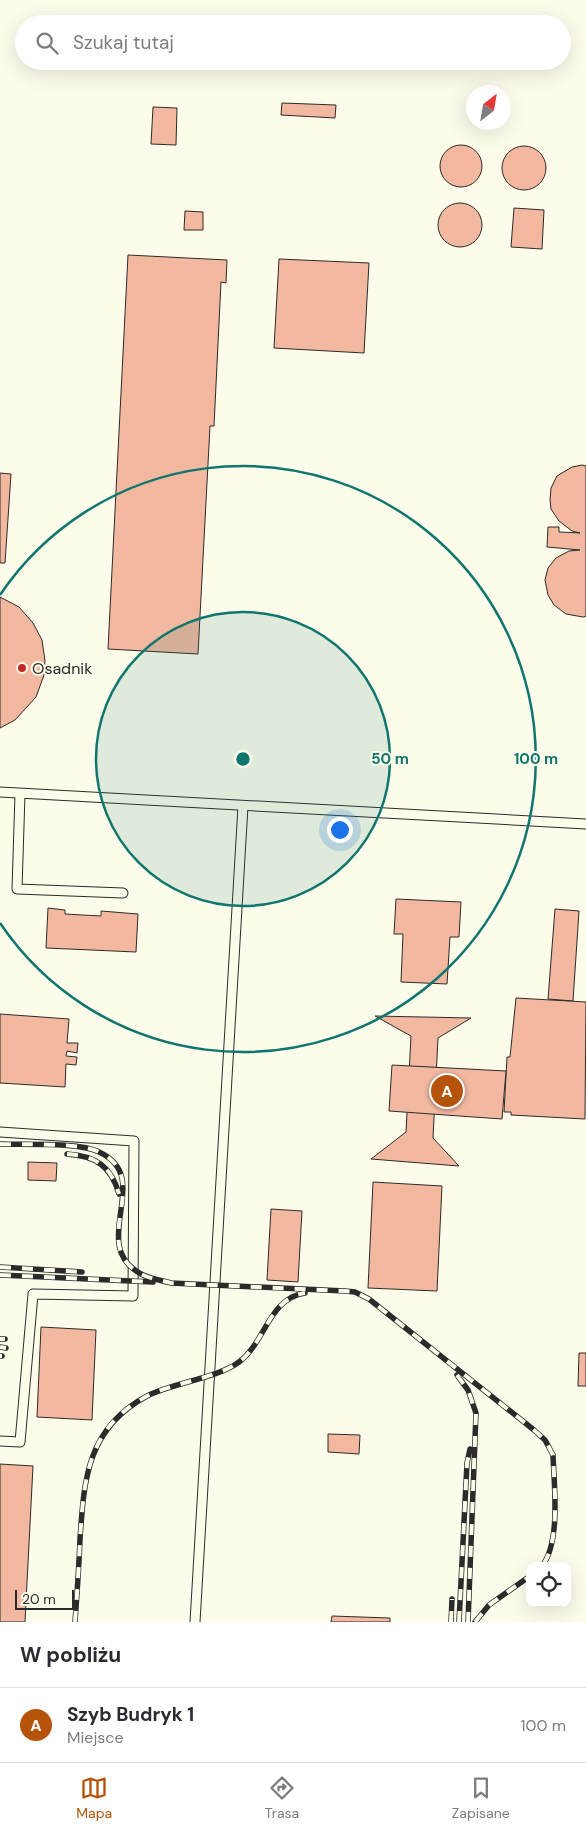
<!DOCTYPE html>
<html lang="pl">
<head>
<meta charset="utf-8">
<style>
	body { margin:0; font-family:"DM Sans",sans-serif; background:#f2f2f3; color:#2b2b33 }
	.controls { position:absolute; right:15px; bottom:15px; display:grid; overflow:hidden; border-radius:10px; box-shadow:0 5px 20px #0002 }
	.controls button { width:45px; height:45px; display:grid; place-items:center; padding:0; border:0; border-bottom:1px solid #e1e1e2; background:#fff; color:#2b2b33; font:25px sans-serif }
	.compass { position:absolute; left:466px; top:85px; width:45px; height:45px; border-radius:50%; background:#fff; box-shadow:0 5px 20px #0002; rotate:31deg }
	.scale { position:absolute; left:15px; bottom:12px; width:59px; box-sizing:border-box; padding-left:5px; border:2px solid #2b2b2b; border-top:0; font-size:14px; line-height:18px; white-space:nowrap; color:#2b2b2b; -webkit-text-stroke:4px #fdfbea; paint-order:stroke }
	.you { position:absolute; left:339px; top:829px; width:18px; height:18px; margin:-12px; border:4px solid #fff; border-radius:50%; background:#1a73e8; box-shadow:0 0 0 8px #1a73e833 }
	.badge { display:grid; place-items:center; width:32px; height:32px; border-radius:50%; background:#b45309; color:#fff; font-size:16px; font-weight:700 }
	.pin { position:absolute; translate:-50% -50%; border:2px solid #fff; box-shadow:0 1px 5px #0006 }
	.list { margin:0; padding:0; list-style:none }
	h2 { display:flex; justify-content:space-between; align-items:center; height:65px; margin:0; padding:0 20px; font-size:21px }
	h2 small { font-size:16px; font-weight:400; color:#7c7c81 }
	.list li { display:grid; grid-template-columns:32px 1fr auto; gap:15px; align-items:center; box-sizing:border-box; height:75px; padding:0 20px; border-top:1px solid #e1e1e2 }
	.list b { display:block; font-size:19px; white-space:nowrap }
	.list p { margin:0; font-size:16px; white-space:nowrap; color:#7c7c81 }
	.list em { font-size:16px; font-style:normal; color:#7c7c81 }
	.icon { flex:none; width:28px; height:28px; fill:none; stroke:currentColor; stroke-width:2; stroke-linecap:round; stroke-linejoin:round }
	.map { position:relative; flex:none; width:586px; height:1622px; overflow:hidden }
	.search { position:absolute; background:#fff; box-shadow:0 5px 20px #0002; left:15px; right:15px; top:15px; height:55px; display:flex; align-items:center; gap:12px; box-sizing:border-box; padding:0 18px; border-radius:28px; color:#7c7c81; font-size:19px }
	.sheet { height:140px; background:#fff }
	nav { display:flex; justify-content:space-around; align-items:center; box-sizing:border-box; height:70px; border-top:1px solid #e1e1e2; background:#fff; font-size:14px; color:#7c7c81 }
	nav a { display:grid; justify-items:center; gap:2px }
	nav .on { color:#b45309 }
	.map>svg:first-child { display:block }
	.building { fill:#f2b8a0; stroke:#2b2b2b }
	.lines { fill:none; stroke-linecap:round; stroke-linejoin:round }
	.service-casing { stroke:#2b2b2b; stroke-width:11 }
	.service { stroke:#fdfbea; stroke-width:9 }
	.rail-casing { stroke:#2b2b2b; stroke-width:5.5 }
	.rail { stroke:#fdfbea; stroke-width:4; stroke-dasharray:11; stroke-linecap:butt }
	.ring { fill:none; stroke:#0f766e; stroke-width:2.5 }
	.poi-dot { fill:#c62828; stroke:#fdfbea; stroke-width:2 }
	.labels { text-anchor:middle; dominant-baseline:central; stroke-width:4; stroke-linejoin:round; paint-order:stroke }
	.poi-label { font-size:16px; fill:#2b2b2b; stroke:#fdfbea; text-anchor:start }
	.centre { fill:#0f766e; stroke:#fdfbea; stroke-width:2.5 }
	.ring-label { font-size:15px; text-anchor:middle; font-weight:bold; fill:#0f766e; stroke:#fdfbea; stroke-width:4; stroke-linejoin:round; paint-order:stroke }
</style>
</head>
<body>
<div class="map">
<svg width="586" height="1622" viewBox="0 0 586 1622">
	<rect width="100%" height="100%" fill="#fdfbea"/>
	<g class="building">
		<path d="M282,103L336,105L335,118L281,115Z"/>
		<path d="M153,107L177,108L176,145L151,144Z"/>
		<circle cx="461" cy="166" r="21"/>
		<circle cx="524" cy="168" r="22"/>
		<circle cx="460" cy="225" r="22"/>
		<path d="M514,208L544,210L542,249L511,247Z"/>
		<path d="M185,211L203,212V230H184Z"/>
		<path d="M128,255L227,260L226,283L221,282L214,426H210L198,654L108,649Z"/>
		<path d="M279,259L369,263L364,353L274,348Z"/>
		<path d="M582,465L586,466V616L583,617L566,614L554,605L548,595L545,580L548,568L556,558L569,551L580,550L547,547L548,527H559V532L580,533L572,531L559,521L551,509L550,500L551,488L557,476L572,467Z"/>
		<path d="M0,473L11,474L5,563H0Z"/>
		<path d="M0,597L19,607L33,623L42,640L45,661L44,675L36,697L15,720L0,728Z"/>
		<path d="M396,899L461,902L459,937H450L447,984L401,982L403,934H394Z"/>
		<path d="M48,908L65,910V914L101,916V911L138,914L136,952L46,948Z"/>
		<path d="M555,909L579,911L573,1001L548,999Z"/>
		<path d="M516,998L586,1002L585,1119L511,1115V1112H504L507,1057H510Z"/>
		<path d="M0,1014L69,1019L67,1043H78L77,1053L67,1051L66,1056L77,1057L76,1065L66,1064L65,1087L0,1083Z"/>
		<path d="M375,1016L471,1018L438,1038L433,1138L459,1166L371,1159L406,1132L411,1036Z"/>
		<path d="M392,1065L506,1071L502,1119L389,1111Z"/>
		<path d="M28,1162L57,1163L56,1181L28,1180Z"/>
		<path d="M373,1182L442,1186L437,1291L368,1288Z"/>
		<path d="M271,1209L302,1211L298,1282L267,1280Z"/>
		<path d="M41,1327L96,1330L92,1420L37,1417Z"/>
		<path d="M579,1353H586V1386H578Z"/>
		<path d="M328,1434L360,1435L359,1454L328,1452Z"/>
		<path d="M0,1464L33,1466L25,1622H0Z"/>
		<path d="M332,1616L390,1618V1622H331Z"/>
	</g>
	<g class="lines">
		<defs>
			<g id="service">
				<path d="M0,792L586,824"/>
				<path d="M20,794L17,889L123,893"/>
				<path d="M0,1132L134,1141L133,1296L33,1294L20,1442L0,1441"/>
				<path d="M195,1622L243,806"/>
			</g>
		</defs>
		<use href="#service" class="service-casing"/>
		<use href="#service" class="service"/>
		<defs>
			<g id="rail">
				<path d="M0,1144C25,1145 79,1142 99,1152C156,1178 86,1244 141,1274C150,1279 161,1280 171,1283L345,1291L355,1292L369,1299L534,1430L545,1440L553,1455C554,1485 561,1542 542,1566"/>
				<path d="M67,1154C96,1156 111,1166 119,1194"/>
				<path d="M0,1267L82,1272"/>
				<path d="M0,1275L153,1282"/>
				<path d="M0,1339H5"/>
				<path d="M0,1347L6,1348"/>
				<path d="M0,1356H2"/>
				<path d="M457,1375L468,1390L476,1413L468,1622"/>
				<path d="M75,1622C77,1594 79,1567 80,1539C84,1479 87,1428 147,1396C172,1383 218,1378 239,1362C265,1343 269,1298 305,1293"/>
				<path d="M451,1622L452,1599"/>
				<path d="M459,1622L467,1463L470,1449"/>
				<path d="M475,1622L489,1605L530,1576"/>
			</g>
		</defs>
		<use href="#rail" class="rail-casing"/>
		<use href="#rail" class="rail"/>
	</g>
	<circle cx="243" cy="759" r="147" fill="#0f766e" fill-opacity=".12"/>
	<g class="ring">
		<circle cx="243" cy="759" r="147"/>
		<path d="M0 595A293 293 0 1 1 0 923"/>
	</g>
	<circle class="poi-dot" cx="22" cy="668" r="5"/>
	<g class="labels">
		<g class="poi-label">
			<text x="32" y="668">Osadnik</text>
		</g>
	</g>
	<circle cx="243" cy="759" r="8" class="centre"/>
	<g class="ring-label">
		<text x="390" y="764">50 m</text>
		<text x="536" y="764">100 m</text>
	</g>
</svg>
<div class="controls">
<button><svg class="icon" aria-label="locate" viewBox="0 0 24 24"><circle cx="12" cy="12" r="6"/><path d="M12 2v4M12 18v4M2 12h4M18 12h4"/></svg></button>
</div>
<svg class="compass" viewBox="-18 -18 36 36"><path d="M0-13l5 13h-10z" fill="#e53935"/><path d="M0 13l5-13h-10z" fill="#7c7c81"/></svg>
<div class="scale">20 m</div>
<div class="you"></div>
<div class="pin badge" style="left:447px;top:1091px">A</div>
<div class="search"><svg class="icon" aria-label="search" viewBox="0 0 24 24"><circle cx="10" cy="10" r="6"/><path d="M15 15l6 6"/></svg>Szukaj tutaj</div>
</div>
<section class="sheet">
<h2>W pobliżu<small></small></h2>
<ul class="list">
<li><span class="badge">A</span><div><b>Szyb Budryk 1</b><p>Miejsce</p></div><em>100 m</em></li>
</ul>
</section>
<nav>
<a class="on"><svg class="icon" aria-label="map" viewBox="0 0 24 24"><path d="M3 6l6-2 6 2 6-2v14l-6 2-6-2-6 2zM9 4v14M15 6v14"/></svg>Mapa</a>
<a><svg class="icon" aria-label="directions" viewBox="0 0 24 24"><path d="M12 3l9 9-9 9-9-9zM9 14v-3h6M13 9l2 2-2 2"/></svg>Trasa</a>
<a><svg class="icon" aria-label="saved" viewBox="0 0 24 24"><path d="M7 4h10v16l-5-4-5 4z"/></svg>Zapisane</a>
</nav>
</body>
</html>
